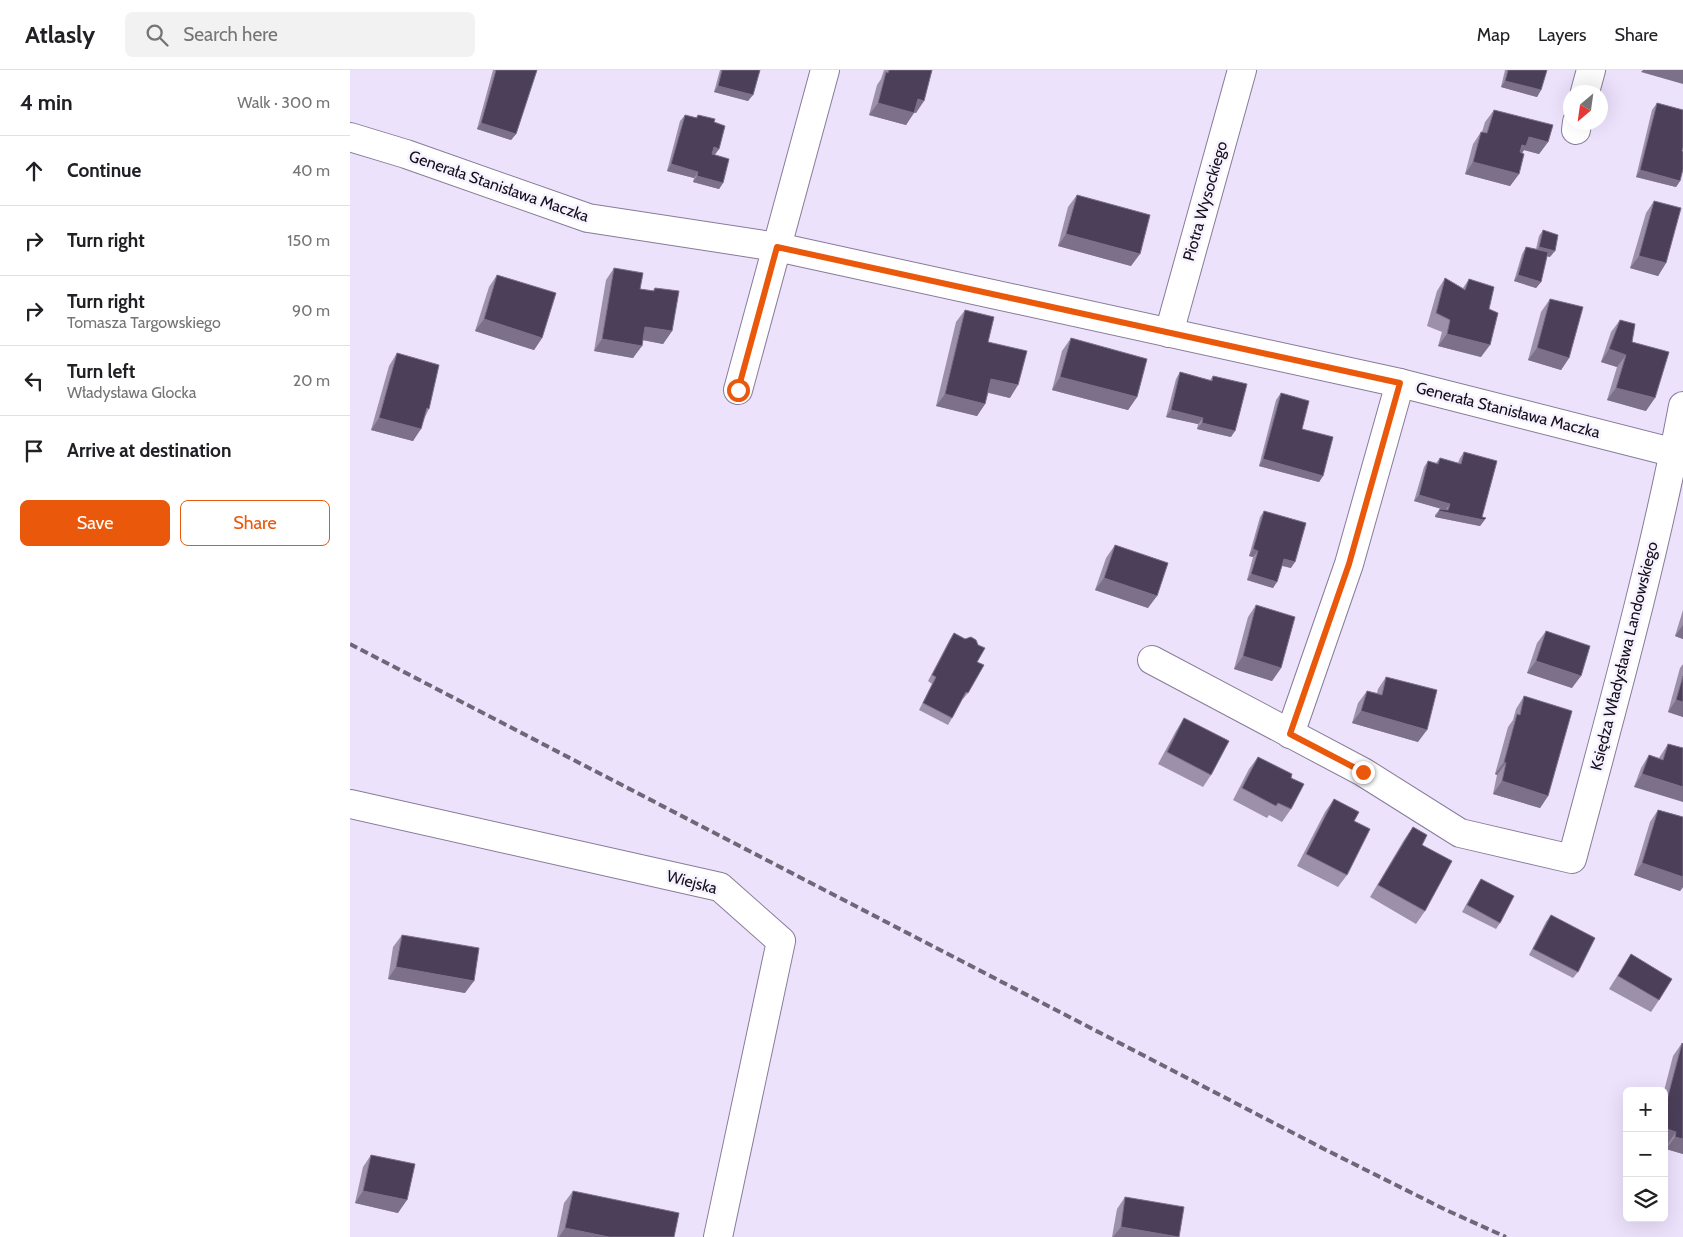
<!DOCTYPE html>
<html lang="en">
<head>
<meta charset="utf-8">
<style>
	body { margin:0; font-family:Cabin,sans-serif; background:#f2f2f2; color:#202124 }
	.controls { position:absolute; right:15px; bottom:15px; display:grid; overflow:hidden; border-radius:8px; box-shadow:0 5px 20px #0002 }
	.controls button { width:45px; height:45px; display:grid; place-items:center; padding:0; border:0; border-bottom:1px solid #e0e0e0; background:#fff; color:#202124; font:25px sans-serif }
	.compass { position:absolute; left:1213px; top:15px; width:45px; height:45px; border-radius:50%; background:#fff; box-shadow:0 5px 20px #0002; rotate:209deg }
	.stop { position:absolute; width:15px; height:15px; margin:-11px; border:4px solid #ea580c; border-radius:50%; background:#fff }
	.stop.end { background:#ea580c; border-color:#fff; box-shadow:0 1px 5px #0008 }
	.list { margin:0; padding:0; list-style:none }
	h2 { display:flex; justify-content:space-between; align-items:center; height:65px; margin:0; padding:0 20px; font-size:21px }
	h2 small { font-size:16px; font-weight:400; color:#757577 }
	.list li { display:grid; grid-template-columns:32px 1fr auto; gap:15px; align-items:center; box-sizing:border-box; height:70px; padding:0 20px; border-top:1px solid #e0e0e0 }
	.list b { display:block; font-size:19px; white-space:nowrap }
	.list p { margin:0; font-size:16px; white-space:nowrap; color:#757577 }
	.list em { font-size:16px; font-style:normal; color:#757577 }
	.actions { display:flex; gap:10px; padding:15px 20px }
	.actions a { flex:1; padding:11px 0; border:1px solid #ea580c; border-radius:8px; text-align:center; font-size:18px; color:#ea580c }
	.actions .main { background:#ea580c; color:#fff }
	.icon { flex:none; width:28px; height:28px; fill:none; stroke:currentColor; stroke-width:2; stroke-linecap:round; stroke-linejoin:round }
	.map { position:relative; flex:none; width:1333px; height:1167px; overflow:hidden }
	header { display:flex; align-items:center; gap:30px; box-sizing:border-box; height:70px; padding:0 25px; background:#fff; border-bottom:1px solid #e0e0e0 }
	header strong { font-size:24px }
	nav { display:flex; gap:28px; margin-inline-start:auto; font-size:18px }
	.search { width:350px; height:45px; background:#f2f2f2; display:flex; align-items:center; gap:12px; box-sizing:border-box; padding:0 18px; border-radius:8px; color:#757577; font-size:19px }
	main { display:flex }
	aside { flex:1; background:#fff }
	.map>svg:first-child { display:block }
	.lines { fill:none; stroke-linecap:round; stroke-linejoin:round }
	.minor-casing { stroke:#887b98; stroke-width:30 }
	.minor { stroke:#fff; stroke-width:28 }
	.rail { stroke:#6f6778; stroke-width:4; stroke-dasharray:8 4; stroke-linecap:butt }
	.wall { fill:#9c90aa }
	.shaded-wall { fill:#7c708a }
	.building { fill:#4b3f59; stroke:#7c708a }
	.route { stroke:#ea580c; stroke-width:6 }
	.labels { text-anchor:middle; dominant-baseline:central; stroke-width:5; stroke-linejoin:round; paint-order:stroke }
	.street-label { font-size:16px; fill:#140f19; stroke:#f7f2ff }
</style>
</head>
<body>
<header>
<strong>Atlasly</strong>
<div class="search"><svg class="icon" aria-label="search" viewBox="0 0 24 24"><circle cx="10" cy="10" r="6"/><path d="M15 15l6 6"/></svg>Search here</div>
<nav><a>Map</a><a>Layers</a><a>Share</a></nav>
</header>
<main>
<aside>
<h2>4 min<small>Walk · 300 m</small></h2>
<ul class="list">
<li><svg class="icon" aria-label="ahead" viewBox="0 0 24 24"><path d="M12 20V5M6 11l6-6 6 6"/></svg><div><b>Continue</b></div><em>40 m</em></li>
<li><svg class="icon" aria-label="right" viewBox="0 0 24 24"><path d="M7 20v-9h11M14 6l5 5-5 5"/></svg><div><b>Turn right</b></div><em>150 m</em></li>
<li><svg class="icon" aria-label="right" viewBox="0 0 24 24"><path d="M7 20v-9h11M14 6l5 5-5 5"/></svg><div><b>Turn right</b><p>Tomasza Targowskiego</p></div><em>90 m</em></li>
<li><svg class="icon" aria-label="left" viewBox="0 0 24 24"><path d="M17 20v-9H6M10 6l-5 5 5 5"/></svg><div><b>Turn left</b><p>Władysława Glocka</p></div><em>20 m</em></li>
<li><svg class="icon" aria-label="arrive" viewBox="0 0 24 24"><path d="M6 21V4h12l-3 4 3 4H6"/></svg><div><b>Arrive at destination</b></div></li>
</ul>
<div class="actions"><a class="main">Save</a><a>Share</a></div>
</aside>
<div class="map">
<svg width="1333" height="1167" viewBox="0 0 1333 1167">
	<rect width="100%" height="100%" fill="#ede2fc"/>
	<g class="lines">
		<defs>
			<g id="minor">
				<path d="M1235,22L1241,0"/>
				<path d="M1226,60L1227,52"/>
				<path d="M0,67L56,84L238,148L427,177L1050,313L1333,385"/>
				<path d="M819,263L892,0"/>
				<path d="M388,320L475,0"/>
				<path d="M802,590L1013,702L1110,763L1222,789C1262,639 1304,489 1333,336"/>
				<path d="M940,664L999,494L1050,313"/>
				<path d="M0,734L370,817L431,871L368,1167"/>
			</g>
		</defs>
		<use href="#minor" class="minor-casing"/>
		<use href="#minor" class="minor"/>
		<path class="rail" d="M0,574L976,1080L1096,1140L1156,1167"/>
	</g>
	<g class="wall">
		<path d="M143,0H187L166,64L161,70L127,59Z"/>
		<path d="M370,0H410L398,31L364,22Z"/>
		<path d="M534,0H582L566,43L564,42L556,55L519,45L527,15L531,9Z"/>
		<path d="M1155,0H1197L1191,20L1187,27L1151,17Z"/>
		<path d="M1307,33L1332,81L1330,111L1326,117L1286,107L1302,40Z"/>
		<path d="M1144,40L1198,72L1189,84L1174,80L1172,83L1169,104L1160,116L1115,104L1123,74L1131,62H1132L1135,52Z"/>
		<path d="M335,45L345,48L348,45L364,52L369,79L365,85L373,113L369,119L343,112L344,108L317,101L330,51Z"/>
		<path d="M727,125L781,196L708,176L718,137Z"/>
		<path d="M1304,131L1316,193L1308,206L1280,198L1296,143Z"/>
		<path d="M1193,160L1200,187L1197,186L1191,212L1186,218L1164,211L1172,184L1176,177L1186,179L1189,166Z"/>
		<path d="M264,198L290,219L302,221L305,218L322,261L313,274L293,270L283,288L244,281L256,210Z"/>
		<path d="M147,205L192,268L184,280L125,261L139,217Z"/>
		<path d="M1095,208L1113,218L1119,209L1139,239L1131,287L1088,276L1092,262L1077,256L1087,221Z"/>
		<path d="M1200,229L1219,288L1211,300L1178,290L1191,242Z"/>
		<path d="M615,240L638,272L660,328L638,323L635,334L627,346L586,336L606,252Z"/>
		<path d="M1270,250L1296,341L1257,330L1267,297L1251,292L1261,262Z"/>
		<path d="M721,268L787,327L778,340L702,320L712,281Z"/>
		<path d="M47,283L79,339L63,371L21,360L39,296Z"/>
		<path d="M830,302L860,310L863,306L881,367L847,359L848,354L816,347L826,309Z"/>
		<path d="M931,323L973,406L969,412L909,396L926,330Z"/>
		<path d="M1114,382L1132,447L1136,448L1130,456L1085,447V445L1090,439H1092L1064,431L1074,397L1078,391L1086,393L1090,388L1108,393L1110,388Z"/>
		<path d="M914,441L941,498L932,496L923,518L897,510L903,487L899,486L910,447Z"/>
		<path d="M765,475L798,538L745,520L756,488Z"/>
		<path d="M906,535L931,598L922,611L884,599L898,547Z"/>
		<path d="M1333,540V569L1325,566Z"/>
		<path d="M1196,561L1222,618L1177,603L1187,573Z"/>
		<path d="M604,563L627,592L618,623L613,629H612L602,648L598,655L569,640L582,614L578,611L600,569Z"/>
		<path d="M1333,594V647L1318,642L1330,598Z"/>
		<path d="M1036,607L1068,672L1002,653L1008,633L1017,621L1027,623L1028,619Z"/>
		<path d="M1174,626L1198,726L1190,738L1143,724L1147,705L1145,704L1158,657L1163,650L1166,639Z"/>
		<path d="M834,648L861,705L853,717L808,694L826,661Z"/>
		<path d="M1318,674L1333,678L1284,717L1291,698L1299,685L1309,688Z"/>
		<path d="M908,687L941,708V739L932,752L919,745L917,748L883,730L899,699Z"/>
		<path d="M984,729L1004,751L997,805L988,817L947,796L975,742Z"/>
		<path d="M1308,740L1333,747V817L1330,821L1284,805L1300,752Z"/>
		<path d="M1063,757L1072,775L1075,841L1066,854L1020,827L1054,770Z"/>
		<path d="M1131,809L1150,853L1146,859L1112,842L1127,815Z"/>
		<path d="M1201,845L1228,902L1223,908L1179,885L1196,852Z"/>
		<path d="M52,865L115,923L38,909L43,877Z"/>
		<path d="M1281,884L1309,930L1301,942L1259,919Z"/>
		<path d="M1332,973L1333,1084L1316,1079L1318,1074L1314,1073V1021L1323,986Z"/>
		<path d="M21,1085L48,1143L5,1133L13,1097Z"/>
		<path d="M223,1121L324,1167H207L214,1133Z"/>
		<path d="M775,1127L829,1167H762L767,1139Z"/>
	</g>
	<g class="shaded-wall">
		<path d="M1293,0H1333V14L1291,2Z"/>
		<path d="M1155,11L1191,20L1187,27L1151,17Z"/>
		<path d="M368,16L403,25L398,31L364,22Z"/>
		<path d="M568,29L574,31L566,43L559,41Z"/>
		<path d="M528,33L564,43L556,55L519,45Z"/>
		<path d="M131,53L166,64L161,70L127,59Z"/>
		<path d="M1179,67L1198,72L1189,84L1174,80L1168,89L1164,88Z"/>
		<path d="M364,77L369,79L364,85L360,83Z"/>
		<path d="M1123,92L1169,104L1160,116L1115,104Z"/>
		<path d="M321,94L348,102L344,108L317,101Z"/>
		<path d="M1290,100L1330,111L1326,117L1286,107Z"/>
		<path d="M347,106L373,113L369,119L343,112Z"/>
		<path d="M716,164L790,184L781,196L708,176Z"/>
		<path d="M1189,177L1205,181L1200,187L1185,183Z"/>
		<path d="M1289,186L1316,193L1308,206L1280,198Z"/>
		<path d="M1168,205L1191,212L1186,218L1164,211Z"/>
		<path d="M134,249L192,268L184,280L125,261Z"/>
		<path d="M295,257L322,261L313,274L287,269Z"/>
		<path d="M1097,264L1140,275L1131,287L1088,276Z"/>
		<path d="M252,269L292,276L283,288L244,281Z"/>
		<path d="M1187,278L1219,288L1211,300L1178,290Z"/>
		<path d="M1259,279L1276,285L1267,297L1251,292Z"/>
		<path d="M710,307L787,327L778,340L702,320Z"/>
		<path d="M641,309L668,315L660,328L633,321Z"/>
		<path d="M1266,318L1305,328L1296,341L1257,330Z"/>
		<path d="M595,324L635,334L627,346L586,336Z"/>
		<path d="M821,340L853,348L848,354L816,347Z"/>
		<path d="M29,348L71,359L63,371L21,360Z"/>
		<path d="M852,353L885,361L881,367L847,359Z"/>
		<path d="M913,389L973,406L969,412L909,396Z"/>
		<path d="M1069,425L1100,434L1095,440L1064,431Z"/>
		<path d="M1089,441L1136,448L1130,456L1085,447Z"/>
		<path d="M903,479L908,481L903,487L899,486Z"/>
		<path d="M934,489L945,492L941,498L930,495Z"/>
		<path d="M901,504L927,512L923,518L897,510Z"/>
		<path d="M754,508L807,526L798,538L745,520Z"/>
		<path d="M1333,555V569L1325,566Z"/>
		<path d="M893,586L931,598L922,611L884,599Z"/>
		<path d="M1186,591L1231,606L1222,618L1177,603Z"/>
		<path d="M1326,630L1333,632V647L1318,642Z"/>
		<path d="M1011,641L1077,660L1068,672L1002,653Z"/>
		<path d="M1154,692L1156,693L1147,705L1145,704Z"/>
		<path d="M1292,704L1333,717V732L1284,717Z"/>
		<path d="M1152,711L1198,726L1190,738L1143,724Z"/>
		<path d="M1292,793L1333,807V817L1330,821L1284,805Z"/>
		<path d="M46,897L124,911L115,923L38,909Z"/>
		<path d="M1314,1058L1326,1062L1318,1074L1314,1073Z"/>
		<path d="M1325,1067L1333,1069V1084L1316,1079Z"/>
		<path d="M13,1121L57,1130L48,1143L5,1133Z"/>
		<path d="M771,1157L829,1167H763Z"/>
		<path d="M215,1158L259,1167H209Z"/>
	</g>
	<g class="building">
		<path d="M146,0H187L166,64L131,53Z"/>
		<path d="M372,0H410L403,25L368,16Z"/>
		<path d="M539,0H582L574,31L568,29L564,43L528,33L536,2L538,3Z"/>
		<path d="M1158,0H1197L1191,20L1155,11Z"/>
		<path d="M1307,33L1333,40V77L1332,81L1333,82V99L1330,111L1290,100Z"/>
		<path d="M1144,40L1203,55L1198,72L1179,67L1176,76L1172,75L1170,82L1174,84L1169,104L1123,92L1131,62L1137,63Z"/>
		<path d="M335,45L347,48L348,45L365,49L364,52L375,56L369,79L364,77L362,84L379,89L373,113L347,106L348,102L321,94Z"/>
		<path d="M727,125L800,145L790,184L716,164Z"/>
		<path d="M1304,131L1331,138L1316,193L1289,186Z"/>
		<path d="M1193,160L1208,165L1205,181L1189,177Z"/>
		<path d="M1176,177L1198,182L1191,212L1168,205Z"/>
		<path d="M264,198L293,203L290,219L304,221L305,218L329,221L322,261L295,257L292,276L252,269Z"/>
		<path d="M147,205L206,223L192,268L134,249Z"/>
		<path d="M1095,208L1115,220L1119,209L1144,217L1139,239L1148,243L1140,275L1097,264L1100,250L1086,243Z"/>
		<path d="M1200,229L1233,237L1219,288L1187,278Z"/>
		<path d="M615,240L644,247L638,272L677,281L668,315L641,309L635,334L595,324Z"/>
		<path d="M1270,250L1285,254L1282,272L1319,282L1305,328L1266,318L1276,285L1259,279Z"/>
		<path d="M721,268L797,289L787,327L710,307Z"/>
		<path d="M47,283L89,295L79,339L77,338L71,359L29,348Z"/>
		<path d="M830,302L862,311L863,306L897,314L885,361L852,353L853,348L821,340Z"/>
		<path d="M931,323L959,331L952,359L983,367L973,406L913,389Z"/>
		<path d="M1114,382L1147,391L1132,447L1136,448L1134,450L1089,441L1090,439L1098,440L1100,434L1069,425L1078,391L1088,394L1090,388L1111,394Z"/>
		<path d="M914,441L956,453L945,492L934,489L927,512L901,504L908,481L903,479Z"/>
		<path d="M765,475L818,493L807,526L754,508Z"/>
		<path d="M906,535L945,547L931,598L893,586Z"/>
		<path d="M1196,561L1240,576L1231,606L1186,591Z"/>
		<path d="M604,563L615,569L621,567L626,570L628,575L635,578L627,592L634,595L618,623L616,622L602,648L573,633L586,607L582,605Z"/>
		<path d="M1333,606V632L1326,630Z"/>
		<path d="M1036,607L1087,620L1077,660L1011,641L1017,621L1032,625Z"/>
		<path d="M1174,626L1222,641L1198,726L1152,711L1156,693L1154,692L1167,644L1170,645Z"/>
		<path d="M834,648L879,671L861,705L817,682Z"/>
		<path d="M1318,674L1333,678V717L1292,704L1299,685L1313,690Z"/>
		<path d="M908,687L942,704L941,708L954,714L941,739L928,733L926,736L892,718Z"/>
		<path d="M984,729L1009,742L1004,751L1020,759L997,805L956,784Z"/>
		<path d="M1308,740L1333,747V807L1292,793Z"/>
		<path d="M1063,757L1077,765L1072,775L1102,791L1075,841L1028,815Z"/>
		<path d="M1131,809L1164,826L1150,853L1117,835Z"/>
		<path d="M1201,845L1245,868L1228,902L1183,879Z"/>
		<path d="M52,865L129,878L124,911L46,897Z"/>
		<path d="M1281,884L1322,909L1309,930L1268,906Z"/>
		<path d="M1332,973L1333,974V1069L1325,1067L1326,1062L1314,1058V1041Z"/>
		<path d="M21,1085L65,1094L57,1130L13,1121Z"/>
		<path d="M223,1121L329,1143L324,1167H259L215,1158Z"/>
		<path d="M775,1127L834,1137L829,1167L771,1157Z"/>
	</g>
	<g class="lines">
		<path class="route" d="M388,320L427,177L1050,313L999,494L940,664L1013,702"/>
	</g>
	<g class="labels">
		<g class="street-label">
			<text transform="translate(149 116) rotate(19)">Generała Stanisława Maczka</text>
			<text transform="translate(855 131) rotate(-74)">Piotra Wysockiego</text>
			<text transform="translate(1158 340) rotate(14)">Generała Stanisława Maczka</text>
			<text transform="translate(1274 586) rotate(-76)">Księdza Władysława Landowskiego</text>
			<text transform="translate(342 812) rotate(15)">Wiejska</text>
		</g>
	</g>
</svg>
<div class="controls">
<button>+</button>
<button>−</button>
<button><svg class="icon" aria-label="layers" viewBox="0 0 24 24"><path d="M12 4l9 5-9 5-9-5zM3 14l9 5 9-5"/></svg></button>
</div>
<svg class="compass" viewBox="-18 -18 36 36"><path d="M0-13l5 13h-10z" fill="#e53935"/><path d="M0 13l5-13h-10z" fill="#757577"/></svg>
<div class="stop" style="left:388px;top:320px"></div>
<div class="stop end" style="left:1013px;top:702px"></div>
</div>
</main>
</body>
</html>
